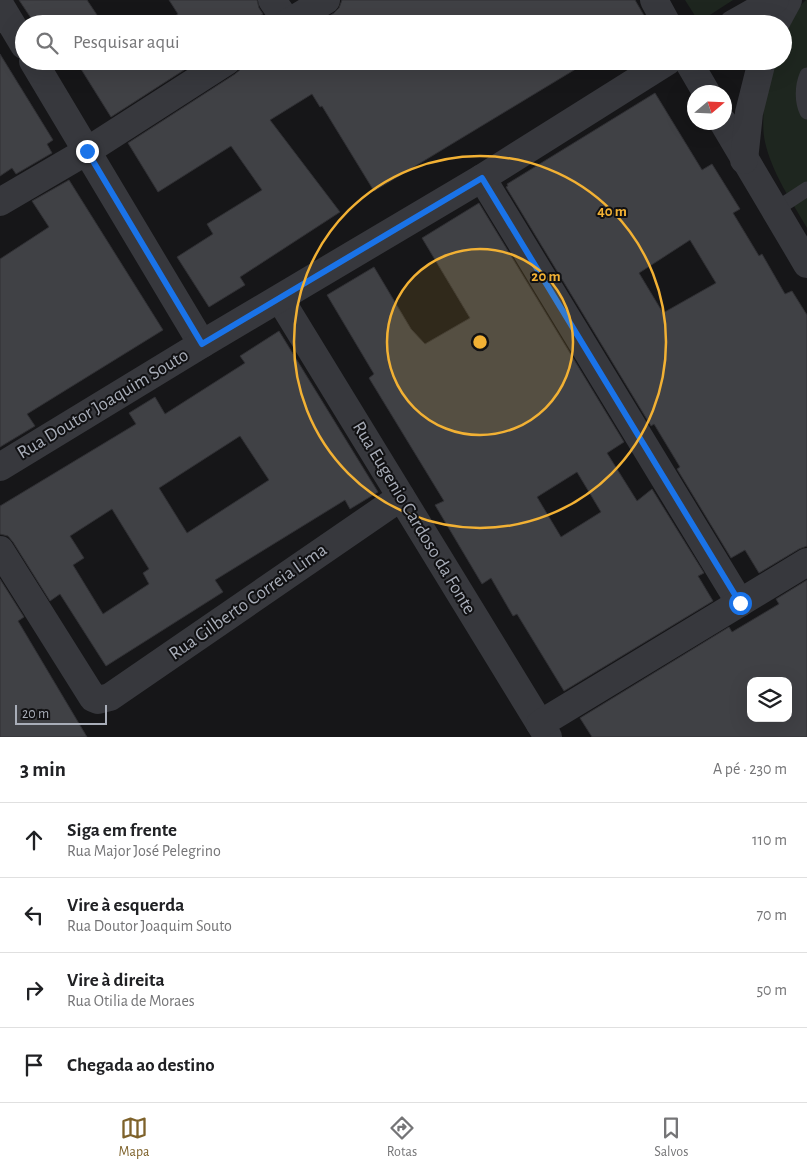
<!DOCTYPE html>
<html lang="pt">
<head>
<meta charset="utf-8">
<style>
	body { margin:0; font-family:"Alegreya Sans",sans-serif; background:#f6f6f6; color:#202124 }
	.controls { position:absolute; right:15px; bottom:15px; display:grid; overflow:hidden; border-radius:10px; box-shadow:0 5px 20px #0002 }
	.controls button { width:45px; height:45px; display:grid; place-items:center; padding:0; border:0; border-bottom:1px solid #e0e0e0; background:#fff; color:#202124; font:25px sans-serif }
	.compass { position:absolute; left:687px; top:85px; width:45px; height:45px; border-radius:50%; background:#fff; box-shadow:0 5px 20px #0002; rotate:71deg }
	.scale { position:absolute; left:15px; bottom:12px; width:92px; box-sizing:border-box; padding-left:5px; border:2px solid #a8adb8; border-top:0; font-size:14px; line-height:18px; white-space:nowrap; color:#a8adb8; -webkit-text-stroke:4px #111113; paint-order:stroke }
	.stop { position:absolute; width:15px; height:15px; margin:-11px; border:4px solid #1a73e8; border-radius:50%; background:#fff }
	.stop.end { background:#1a73e8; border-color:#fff; box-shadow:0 1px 5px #0008 }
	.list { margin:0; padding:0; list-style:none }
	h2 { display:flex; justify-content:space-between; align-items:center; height:65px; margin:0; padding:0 20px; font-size:21px }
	h2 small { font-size:16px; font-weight:400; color:#757577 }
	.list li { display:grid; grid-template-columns:32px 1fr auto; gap:15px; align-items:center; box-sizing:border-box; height:75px; padding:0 20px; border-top:1px solid #e0e0e0 }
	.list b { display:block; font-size:19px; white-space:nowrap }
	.list p { margin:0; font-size:16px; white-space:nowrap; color:#757577 }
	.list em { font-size:16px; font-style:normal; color:#757577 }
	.icon { flex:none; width:28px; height:28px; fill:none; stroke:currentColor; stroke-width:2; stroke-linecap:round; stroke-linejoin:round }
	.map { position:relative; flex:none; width:807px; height:737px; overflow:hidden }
	.search { position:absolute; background:#fff; box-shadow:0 5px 20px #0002; left:15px; right:15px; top:15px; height:55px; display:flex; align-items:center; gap:12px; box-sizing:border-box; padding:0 18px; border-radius:28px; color:#757577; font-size:19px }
	.sheet { height:365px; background:#fff }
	nav { display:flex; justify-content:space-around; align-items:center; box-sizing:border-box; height:70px; border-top:1px solid #e0e0e0; background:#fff; font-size:14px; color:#757577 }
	nav a { display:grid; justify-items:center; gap:2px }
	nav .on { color:#7e622b }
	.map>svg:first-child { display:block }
	.green { fill:#1e261f }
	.building { fill:#404145; stroke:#303034; fill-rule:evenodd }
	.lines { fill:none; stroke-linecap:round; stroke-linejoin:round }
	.service { stroke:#37383d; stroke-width:15 }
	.minor { stroke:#37383d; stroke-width:28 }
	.tertiary { stroke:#37383d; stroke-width:28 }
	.route { stroke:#1a73e8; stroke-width:6 }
	.ring { fill:none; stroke:#f2b134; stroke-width:2.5 }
	.labels { text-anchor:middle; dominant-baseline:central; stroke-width:4; stroke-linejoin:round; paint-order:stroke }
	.street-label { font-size:19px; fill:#a8adb8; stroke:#111113 }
	.centre { fill:#f2b134; stroke:#111113; stroke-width:2.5 }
	.ring-label { font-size:15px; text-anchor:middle; font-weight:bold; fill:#f2b134; stroke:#111113; stroke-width:4; stroke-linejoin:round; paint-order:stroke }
</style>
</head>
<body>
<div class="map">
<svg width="807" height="737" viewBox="0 0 807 737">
	<rect width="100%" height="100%" fill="#161618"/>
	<g class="green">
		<path d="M685,0H733L699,22Z"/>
		<path d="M806,0H807V228C791,200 772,173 765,142C760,121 767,83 769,61H783V24H782Z"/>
	</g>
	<g class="building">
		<path d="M19,0H87L103,24H35Z"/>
		<path d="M169,0H257L259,8L263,14L248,24H164L178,14Z"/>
		<path d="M342,0H635L649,24H323L321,21L334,13L339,8Z"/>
		<path d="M0,54L53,140L47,144L52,153L16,174L12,168L0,176Z"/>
		<path d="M76,61H198L111,117Z"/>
		<path d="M242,61H589L374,191L322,106L320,107L312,94L270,120L340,212L240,277L245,285L209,307L177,257L213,234L207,224L262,190L231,146L158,192L128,143L235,74L241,69Z"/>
		<path d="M655,93L702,170L712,164L740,209L733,213L759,256L762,254L785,294L792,291L807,315V546L799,549L759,573L745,550L731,558L677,469L680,467L654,424L651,426L506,187L508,186L507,184ZM690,240L716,283L663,313L639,273Z"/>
		<path d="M69,180L163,330L27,414L35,426L0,447V259L49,227L32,201Z"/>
		<path d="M479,203L624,442L607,453L637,501L652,489L704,573L698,576L713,601L564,691L517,614L513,616L491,578L482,584L435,505L444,501L369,378L374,374L327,295L374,267L411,329L425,344L470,318L422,238ZM577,472L601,512L561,537L537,497Z"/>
		<path d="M279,331L378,492L350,509L345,500L215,580L223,592L106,666L60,594L50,601L13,542L8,536L0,534V506L136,424L129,413L155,397L165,414L245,363L240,356ZM240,436L269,480L187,533L159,488ZM112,509L149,569L143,573L149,584L103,614L73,565L84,558L70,536Z"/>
		<path d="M0,579L24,617L18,621L87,737H0Z"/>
		<path d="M807,580V737H592L580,718L729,627L732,632L779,604L776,599ZM751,681H788V718H751Z"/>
	</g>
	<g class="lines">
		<g class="service">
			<path d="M807,75C802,87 802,101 807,112"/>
			<path d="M775,210L807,189"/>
		</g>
		<g class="minor">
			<path d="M272,0L288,23"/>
			<path d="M654,0L667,24"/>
			<path d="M0,5L24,45"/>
			<path d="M286,24L326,0"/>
			<path d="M775,24L788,0"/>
			<path d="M33,61L202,344"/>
			<path d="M688,61L706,92"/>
			<path d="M723,122L807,264"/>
			<path d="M744,160L749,113L762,61"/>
			<path d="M482,178L740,603"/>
			<path d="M0,202L87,151L227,61"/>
			<path d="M280,299L548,737"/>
			<path d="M0,550L93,698L98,700L110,697L401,497"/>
			<path d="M540,724L807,562"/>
		</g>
		<g class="tertiary">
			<path d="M733,24L775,0"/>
			<path d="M0,467L202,344L482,178L668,61"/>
		</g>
	</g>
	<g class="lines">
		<path class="route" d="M87,151L202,344L482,178L740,603"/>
	</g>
	<circle cx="480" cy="342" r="93" fill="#f2b134" fill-opacity=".12"/>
	<g class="ring">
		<circle cx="480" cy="342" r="93"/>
		<circle cx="480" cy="342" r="186"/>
	</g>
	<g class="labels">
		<g class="street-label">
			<text transform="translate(103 404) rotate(-31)">Rua Doutor Joaquim Souto</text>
			<text transform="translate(414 518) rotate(59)">Rua Eugenio Cardoso da Fonte</text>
			<text transform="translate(248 602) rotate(-35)">Rua Gilberto Correia Lima</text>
		</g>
	</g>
	<circle cx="480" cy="342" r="8" class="centre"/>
	<g class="ring-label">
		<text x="612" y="216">40 m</text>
		<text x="546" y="281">20 m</text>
	</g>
</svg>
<div class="controls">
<button><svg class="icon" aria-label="layers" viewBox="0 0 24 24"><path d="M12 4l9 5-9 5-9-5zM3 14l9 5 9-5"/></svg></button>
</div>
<svg class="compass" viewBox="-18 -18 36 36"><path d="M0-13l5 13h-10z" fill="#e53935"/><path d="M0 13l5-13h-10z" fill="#757577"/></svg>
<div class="scale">20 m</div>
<div class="stop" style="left:740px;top:603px"></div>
<div class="stop end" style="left:87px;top:151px"></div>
<div class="search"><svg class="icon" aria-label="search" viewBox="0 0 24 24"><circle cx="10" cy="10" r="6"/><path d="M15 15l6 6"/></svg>Pesquisar aqui</div>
</div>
<section class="sheet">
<h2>3 min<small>A pé · 230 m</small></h2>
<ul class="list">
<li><svg class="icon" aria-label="ahead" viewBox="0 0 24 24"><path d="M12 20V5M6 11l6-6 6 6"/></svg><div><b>Siga em frente</b><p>Rua Major José Pelegrino</p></div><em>110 m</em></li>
<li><svg class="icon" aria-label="left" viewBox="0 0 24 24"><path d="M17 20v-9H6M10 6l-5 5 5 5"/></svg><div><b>Vire à esquerda</b><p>Rua Doutor Joaquim Souto</p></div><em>70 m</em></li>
<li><svg class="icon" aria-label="right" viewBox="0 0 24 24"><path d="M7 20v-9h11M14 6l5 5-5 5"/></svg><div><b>Vire à direita</b><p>Rua Otilia de Moraes</p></div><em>50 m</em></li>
<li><svg class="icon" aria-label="arrive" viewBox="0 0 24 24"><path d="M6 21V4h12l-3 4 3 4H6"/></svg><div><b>Chegada ao destino</b></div></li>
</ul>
</section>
<nav>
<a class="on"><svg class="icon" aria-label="map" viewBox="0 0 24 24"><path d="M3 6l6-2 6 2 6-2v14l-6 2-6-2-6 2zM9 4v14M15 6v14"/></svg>Mapa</a>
<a><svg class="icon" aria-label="directions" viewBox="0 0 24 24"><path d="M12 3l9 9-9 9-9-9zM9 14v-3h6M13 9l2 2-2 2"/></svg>Rotas</a>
<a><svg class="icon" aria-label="saved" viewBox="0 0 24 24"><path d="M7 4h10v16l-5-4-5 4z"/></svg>Salvos</a>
</nav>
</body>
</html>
